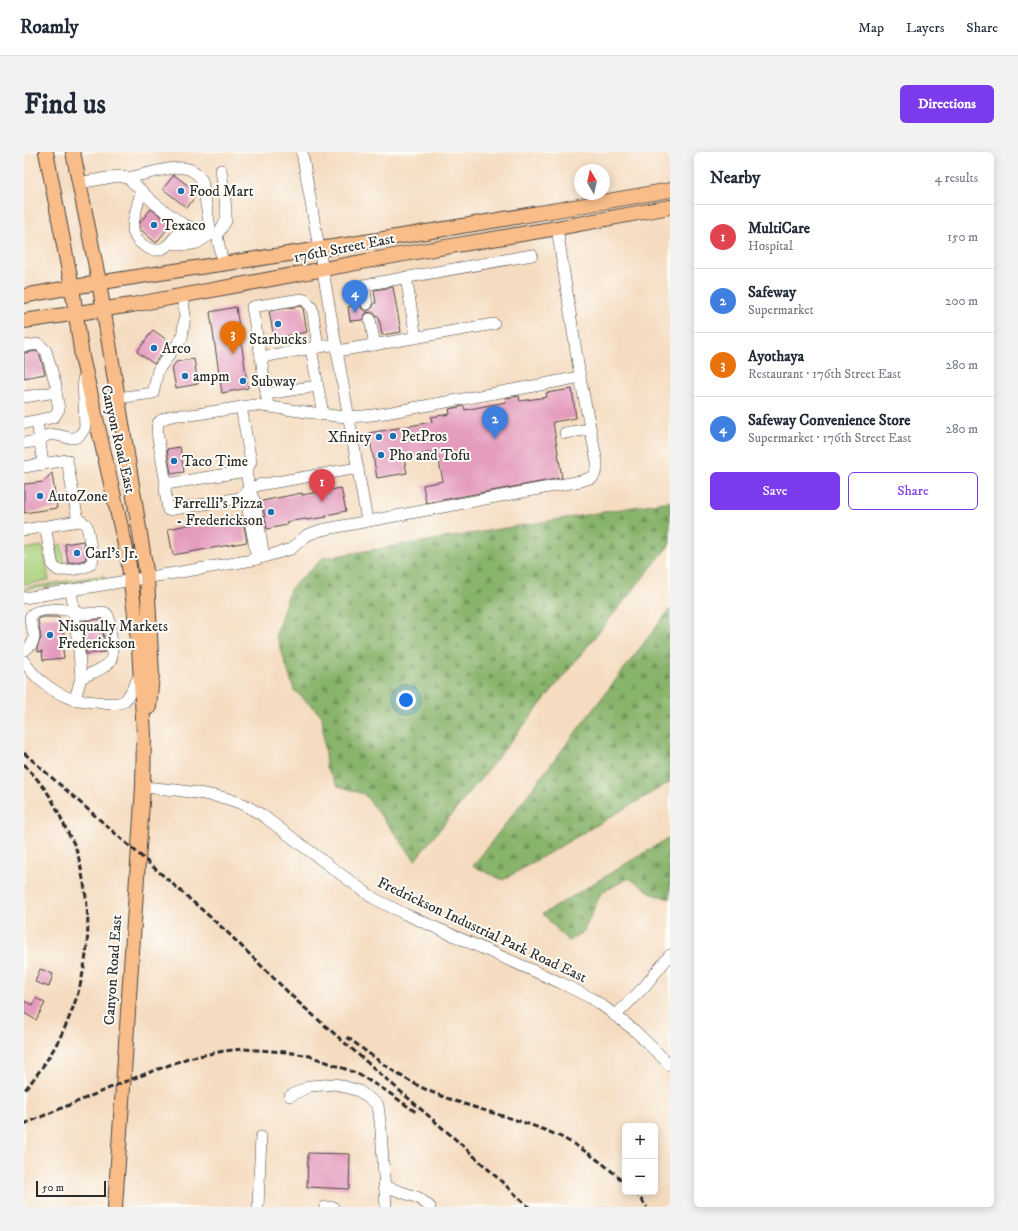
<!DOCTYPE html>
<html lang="en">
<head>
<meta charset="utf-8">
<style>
	body { margin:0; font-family:"IM FELL DW Pica",serif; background:#f2f2f3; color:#1f2937 }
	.controls { position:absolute; right:12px; bottom:12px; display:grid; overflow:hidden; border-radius:6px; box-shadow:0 2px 10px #0003 }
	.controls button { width:36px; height:36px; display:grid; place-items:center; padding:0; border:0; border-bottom:1px solid #e0e1e3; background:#fff; color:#1f2937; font:20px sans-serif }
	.compass { position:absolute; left:550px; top:12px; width:36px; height:36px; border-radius:50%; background:#fff; box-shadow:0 2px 10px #0003; rotate:351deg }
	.scale { position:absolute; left:12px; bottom:10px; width:70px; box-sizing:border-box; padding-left:4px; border:2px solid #2b2b2b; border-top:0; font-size:11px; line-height:14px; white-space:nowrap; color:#2b2b2b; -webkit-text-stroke:3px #fdfcf7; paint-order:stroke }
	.you { position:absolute; left:382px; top:548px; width:14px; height:14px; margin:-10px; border:3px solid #fff; border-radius:50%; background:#1a73e8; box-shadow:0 0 0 6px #1a73e833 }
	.badge { display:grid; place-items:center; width:26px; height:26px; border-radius:50%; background:#7c3aed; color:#fff; font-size:13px; font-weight:700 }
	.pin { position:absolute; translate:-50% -33px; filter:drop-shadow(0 1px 2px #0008) }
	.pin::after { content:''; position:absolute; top:21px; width:14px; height:12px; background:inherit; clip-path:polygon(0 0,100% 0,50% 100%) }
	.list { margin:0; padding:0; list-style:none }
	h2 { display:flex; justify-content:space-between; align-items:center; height:52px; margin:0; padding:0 16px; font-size:17px }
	h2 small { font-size:13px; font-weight:400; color:#747a83 }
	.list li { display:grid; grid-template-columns:26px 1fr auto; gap:12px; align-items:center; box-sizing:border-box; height:64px; padding:0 16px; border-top:1px solid #e0e1e3 }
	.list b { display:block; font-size:15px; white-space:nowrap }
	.list p { margin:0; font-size:13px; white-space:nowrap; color:#747a83 }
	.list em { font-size:13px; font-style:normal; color:#747a83 }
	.actions { display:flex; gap:8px; padding:12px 16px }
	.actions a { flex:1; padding:9px 0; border:1px solid #7c3aed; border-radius:6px; text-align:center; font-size:14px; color:#7c3aed }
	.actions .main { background:#7c3aed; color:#fff }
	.map { position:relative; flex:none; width:646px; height:1055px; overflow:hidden; border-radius:6px }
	header { display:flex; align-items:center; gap:24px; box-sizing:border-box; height:56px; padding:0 20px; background:#fff; border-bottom:1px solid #e0e1e3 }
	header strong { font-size:19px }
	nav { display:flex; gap:22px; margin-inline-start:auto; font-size:14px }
	.intro { display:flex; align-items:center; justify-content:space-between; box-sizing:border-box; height:96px; padding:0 24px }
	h1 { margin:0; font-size:28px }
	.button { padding:10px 18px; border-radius:6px; background:#7c3aed; color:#fff; font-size:14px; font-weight:700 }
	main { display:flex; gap:24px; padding:0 24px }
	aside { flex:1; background:#fff; border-radius:6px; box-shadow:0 2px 10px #0003 }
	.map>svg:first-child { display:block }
	.grass { fill:#acd27d; stroke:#6c7e54 }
	.forest { fill:url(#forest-firs); stroke:#5a704c }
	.building { fill:#e49cbe }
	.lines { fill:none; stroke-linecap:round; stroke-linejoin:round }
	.minor-casing { stroke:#494541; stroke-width:12 }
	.major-casing { stroke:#494541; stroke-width:16 }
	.minor { stroke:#fff; stroke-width:11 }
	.major { stroke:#f8bd89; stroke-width:14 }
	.rail { stroke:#2b2b2b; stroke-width:3; stroke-dasharray:6 3; stroke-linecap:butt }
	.poi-dot { fill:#1f6fb2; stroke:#fdfcf7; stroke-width:1.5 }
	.labels { text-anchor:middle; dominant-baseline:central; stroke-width:4; stroke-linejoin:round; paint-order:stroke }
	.poi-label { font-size:15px; fill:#2b2b2b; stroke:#fdfcf7; text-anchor:start }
	.street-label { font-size:15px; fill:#2b2b2b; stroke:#fdfcf7 }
</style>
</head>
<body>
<header>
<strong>Roamly</strong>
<nav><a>Map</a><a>Layers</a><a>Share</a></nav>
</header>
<div class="intro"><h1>Find us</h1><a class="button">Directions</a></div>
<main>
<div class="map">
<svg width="646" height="1055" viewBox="0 0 646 1055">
	<defs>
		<pattern id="forest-firs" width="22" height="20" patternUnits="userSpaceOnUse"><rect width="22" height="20" fill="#89b46c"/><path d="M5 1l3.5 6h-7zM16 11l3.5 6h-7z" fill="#709359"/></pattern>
	</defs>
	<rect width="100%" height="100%" fill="#fdfcf7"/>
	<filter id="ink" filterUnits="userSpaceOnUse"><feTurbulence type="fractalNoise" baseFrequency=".025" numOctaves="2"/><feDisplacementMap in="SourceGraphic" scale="8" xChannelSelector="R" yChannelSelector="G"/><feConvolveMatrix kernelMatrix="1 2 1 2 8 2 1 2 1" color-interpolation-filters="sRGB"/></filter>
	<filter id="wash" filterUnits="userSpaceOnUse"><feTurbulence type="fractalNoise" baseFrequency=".012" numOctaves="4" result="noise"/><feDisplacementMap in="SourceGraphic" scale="16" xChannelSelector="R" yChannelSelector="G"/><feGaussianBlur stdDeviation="0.9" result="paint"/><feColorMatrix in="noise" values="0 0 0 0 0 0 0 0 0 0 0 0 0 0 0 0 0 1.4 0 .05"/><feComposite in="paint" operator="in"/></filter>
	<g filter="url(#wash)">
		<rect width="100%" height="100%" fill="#f5dbbf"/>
		<g class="grass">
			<path d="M38,392L41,413L37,412L34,411L31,394Z"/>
			<path d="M19,394L25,428L0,433V397Z"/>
			<path d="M80,423V426L0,438V436Z"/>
		</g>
		<g class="forest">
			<path d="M646,349V392L391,708L340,642L314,634L302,616L298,564L270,538L252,482L266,437L299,406Z"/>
			<path d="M646,457V630L479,728L449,714Z"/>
			<path d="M646,685V747L629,742L605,726L577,741L560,779L544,789L519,762Z"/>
		</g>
		<g id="blocks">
			<g class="building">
				<path d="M150,23L173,40V42L163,56L139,37Z"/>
				<path d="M127,57L147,72L132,91L116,77V70Z"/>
				<path d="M369,135L377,180L358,183L355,165H353L351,162L348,160L342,161L340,164L339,168L326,169L324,155L336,152L338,157L341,159H344L349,155L350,151H352L350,138Z"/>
				<path d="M277,154L279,156L283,180L250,186L245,159Z"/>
				<path d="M212,155L224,236L198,241L186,160Z"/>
				<path d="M129,178L146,190L130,212L113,200Z"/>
				<path d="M12,199L16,203L21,222L0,226V201Z"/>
				<path d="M170,207L174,232L152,236L148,216L152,210Z"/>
				<path d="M548,237L552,266L529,270L538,326L402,351L399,333L419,329L413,299L380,306L383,321L353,326L345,281L408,270L407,265L426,262L425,257L440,254L441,258L482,250L481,246L495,244L496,249L523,245L522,241Z"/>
				<path d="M156,295L160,320L147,322L143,297Z"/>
				<path d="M28,321L33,356L0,361V332L19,330Z"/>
				<path d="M317,336L322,359L302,363L303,365L282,368V367L262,370L263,373L243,377L238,349L278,341V343Z"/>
				<path d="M218,364L223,390L149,403L144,377L182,369L183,370Z"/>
				<path d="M59,389L62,407L57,409L44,411L41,392Z"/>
				<path d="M19,465H35L36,476H39L41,490H38L40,506L19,508L18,499L14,500L13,496L17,486L14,467Z"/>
				<path d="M78,467L81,500L62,502L58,469Z"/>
				<path d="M16,817L29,822L25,835L11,830Z"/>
				<path d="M12,846L21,851L12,868L0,861V849L9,853Z"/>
				<path d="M284,1001L326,1002L325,1037L283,1035Z"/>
			</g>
		</g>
	</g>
	<g filter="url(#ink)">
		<use href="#blocks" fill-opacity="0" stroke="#494541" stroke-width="1"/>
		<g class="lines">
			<defs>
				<g id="minor">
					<path d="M278,0L343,369"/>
					<path d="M104,26C118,23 147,14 160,16C168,17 174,22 178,28L187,82L173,91L162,93L147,91"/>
					<path d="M55,31L94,24L104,26L130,51L160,73L193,83L199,112"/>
					<path d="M117,39C115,49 109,66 109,75C109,84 113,89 119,93C139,108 149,87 160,73"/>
					<path d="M193,83L202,69V56L197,18"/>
					<path d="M150,87L181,81"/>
					<path d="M382,125L392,186"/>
					<path d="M343,152L340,133L508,103"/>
					<path d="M346,167L351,193"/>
					<path d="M0,194L15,192L22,199L32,234V240"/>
					<path d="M287,196L299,263"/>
					<path d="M314,199L470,172"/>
					<path d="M237,205L228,155L277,147L281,148L288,156L294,195"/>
					<path d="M242,242L293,234"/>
					<path d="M0,245L32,240L35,257L30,265L26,266L0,271"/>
					<path d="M94,246L129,241L134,218L158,186L161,163L158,144"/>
					<path d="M217,255L227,310L222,319L225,337L223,352L233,407"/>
					<path d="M244,255L237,205L312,192"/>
					<path d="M13,269L19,312"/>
					<path d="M541,281L566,277"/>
					<path d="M0,291C5,290 12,290 16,288C19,286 21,284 24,283C38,279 51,297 61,275L59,227"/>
					<path d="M0,315L43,308L54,369L0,378"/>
					<path d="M334,316L235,333L225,337L216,346L144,358L141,338L142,332L133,280L134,271C141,263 157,262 167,263L231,253L312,264C343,267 375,258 406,253C456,244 506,235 556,225"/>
					<path d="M142,332L222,319"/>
					<path d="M225,337L231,350L240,405"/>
					<path d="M21,375L29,414L34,418C40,419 60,417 65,413C68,411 68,410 69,407L63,374C60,370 58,369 54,369"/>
					<path d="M47,438L55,499L57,526L51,547"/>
					<path d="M0,446L229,408L267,397L283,383L297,378L557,329L569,325L573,317V310L556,225L533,76"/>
					<path d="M0,498C10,493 12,486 8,475C7,472 6,469 6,466C7,455 41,457 49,459C52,459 55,461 58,462C65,462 73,461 80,460L83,462L85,466C86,475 90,501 87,508C83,516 65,522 57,526"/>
					<path d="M0,509C10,526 30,541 48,547C56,549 65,549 72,550C81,551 92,554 100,549C105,546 112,529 116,523"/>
					<path d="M119,635L152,638L180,642L201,646L219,652L238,663L311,718L351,747L381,762L537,831L567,846L579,854L610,878L646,913"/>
					<path d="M591,864L620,835L646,803"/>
					<path d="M266,944L286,934L312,932L335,939L354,953L357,978L362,1055"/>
					<path d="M360,1034L395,1046L406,1055"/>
					<path d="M234,1055L237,985"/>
					<path d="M301,1055H309"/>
				</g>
				<g id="major">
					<path d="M22,0L48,135L58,205L104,406L115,496L120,583L119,635L91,1055"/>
					<path d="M49,0L75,130L123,425L128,523L125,555"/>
					<path d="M0,144C98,125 197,113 296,97C413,79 529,59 646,38"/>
					<path d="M0,169L108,153L380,102L533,76L646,55"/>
				</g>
			</defs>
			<use href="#minor" class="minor-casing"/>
			<use href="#major" class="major-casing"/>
			<use href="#minor" class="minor"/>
			<use href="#major" class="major"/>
			<g class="rail">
				<path d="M0,601L202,779L274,850L438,993L505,1055"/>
				<path d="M0,612C9,623 21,635 28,648C33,657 37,666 41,675C44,681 48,688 51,694C55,705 57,716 59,727C75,804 50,880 0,939"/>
				<path d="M323,885C351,906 378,928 410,941C451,958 496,966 537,985C560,997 582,1013 601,1031"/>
				<path d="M0,972L100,930L164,906L200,899L219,897L262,900L286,904L332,921L364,940L393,961"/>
				<path d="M611,1040L623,1055"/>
			</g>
		</g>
	</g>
	<g class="poi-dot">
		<circle cx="157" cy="39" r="4"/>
		<circle cx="130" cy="73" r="4"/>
		<circle cx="254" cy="172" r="4"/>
		<circle cx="130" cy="196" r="4"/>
		<circle cx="161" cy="224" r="4"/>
		<circle cx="219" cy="229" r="4"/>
		<circle cx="369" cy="284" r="4"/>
		<circle cx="355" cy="285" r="4"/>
		<circle cx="357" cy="303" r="4"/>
		<circle cx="150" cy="309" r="4"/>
		<circle cx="16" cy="344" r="4"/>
		<circle cx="247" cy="360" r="4"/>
		<circle cx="53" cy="401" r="4"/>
		<circle cx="26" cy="483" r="4"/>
	</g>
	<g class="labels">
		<g class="poi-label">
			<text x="165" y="39">Food Mart</text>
			<text x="138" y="73">Texaco</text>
			<text x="254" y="187" text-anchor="middle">Starbucks</text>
			<text x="138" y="196">Arco</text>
			<text x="169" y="224">ampm</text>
			<text x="227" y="229">Subway</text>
			<text x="377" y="284">PetPros</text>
			<text x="347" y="285" text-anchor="end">Xfinity</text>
			<text x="365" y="303">Pho and Tofu</text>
			<text x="158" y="309">Taco Time</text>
			<text x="24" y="344">AutoZone</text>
			<text x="239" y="351" text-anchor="end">Farrelli's Pizza<tspan x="239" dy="17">- Frederickson</tspan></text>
			<text x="61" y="401">Carl's Jr.</text>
			<text x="34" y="474">Nisqually Markets<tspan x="34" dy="17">Frederickson</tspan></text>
		</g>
		<g class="street-label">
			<text transform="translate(320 96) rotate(-11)">176th Street East</text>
			<text transform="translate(94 287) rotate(77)">Canyon Road East</text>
			<text transform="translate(458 778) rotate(25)">Fredrickson Industrial Park Road East</text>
			<text transform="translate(89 818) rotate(-86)">Canyon Road East</text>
		</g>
	</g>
</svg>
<div class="controls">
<button>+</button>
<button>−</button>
</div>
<svg class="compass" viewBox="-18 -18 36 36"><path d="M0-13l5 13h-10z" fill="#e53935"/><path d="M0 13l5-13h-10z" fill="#747a83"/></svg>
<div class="scale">50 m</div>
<div class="you"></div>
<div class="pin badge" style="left:298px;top:350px;background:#e0444e">1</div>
<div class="pin badge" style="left:471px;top:287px;background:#3f7fe0">2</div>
<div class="pin badge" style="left:209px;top:202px;background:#e8710a">3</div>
<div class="pin badge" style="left:331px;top:161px;background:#3f7fe0">4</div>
</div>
<aside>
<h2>Nearby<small>4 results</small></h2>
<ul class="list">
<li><span class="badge" style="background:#e0444e">1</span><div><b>MultiCare</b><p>Hospital</p></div><em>150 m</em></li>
<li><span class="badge" style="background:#3f7fe0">2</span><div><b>Safeway</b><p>Supermarket</p></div><em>200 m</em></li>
<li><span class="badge" style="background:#e8710a">3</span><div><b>Ayothaya</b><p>Restaurant · 176th Street East</p></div><em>280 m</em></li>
<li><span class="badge" style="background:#3f7fe0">4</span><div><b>Safeway Convenience Store</b><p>Supermarket · 176th Street East</p></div><em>280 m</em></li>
</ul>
<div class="actions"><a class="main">Save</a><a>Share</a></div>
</aside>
</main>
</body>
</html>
